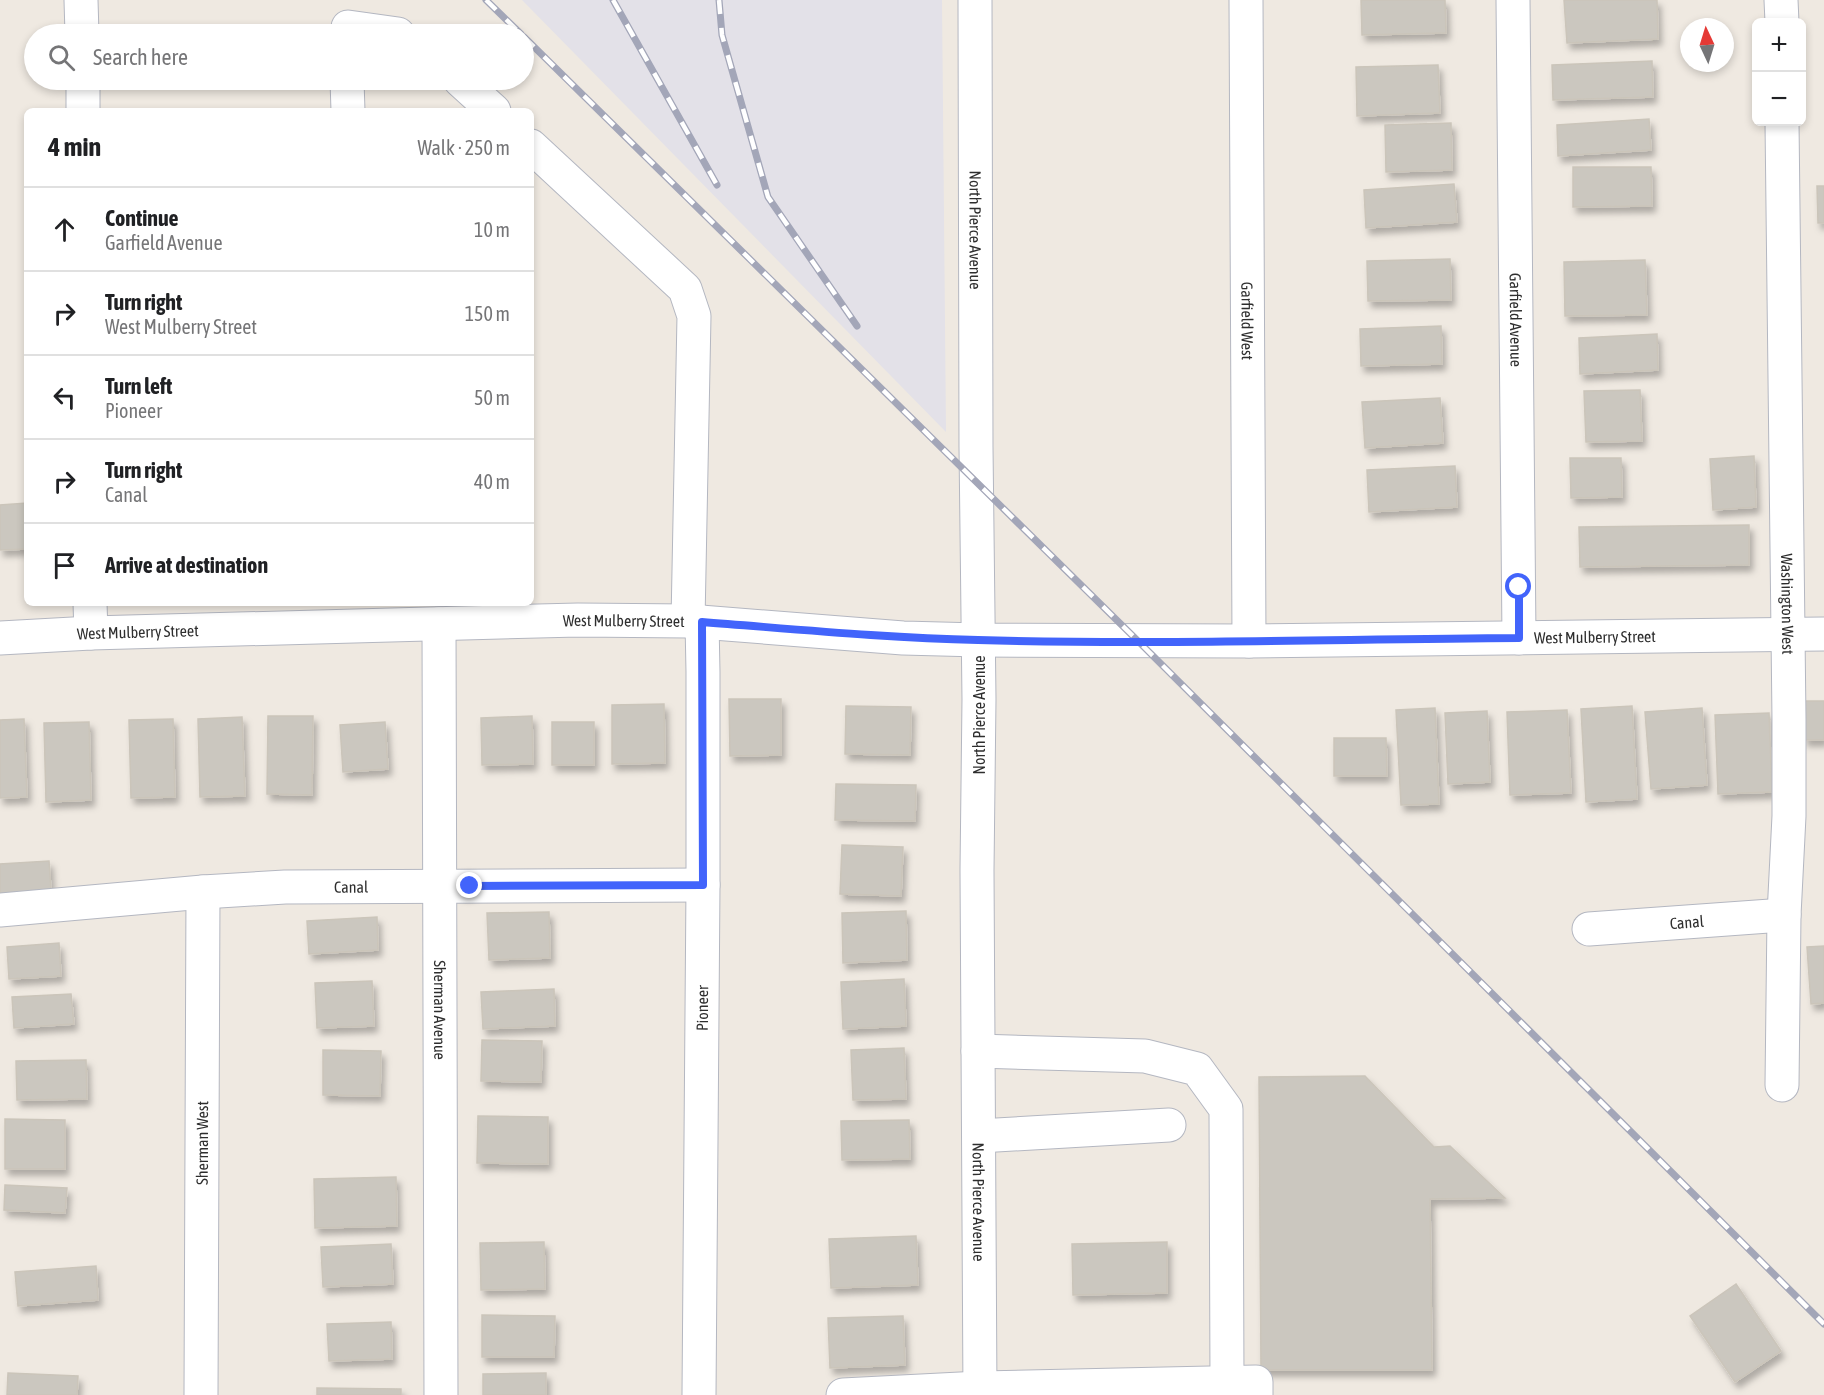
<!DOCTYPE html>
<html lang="en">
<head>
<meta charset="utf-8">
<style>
	body { margin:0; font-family:"Asap Condensed",sans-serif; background:#f2f2f2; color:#202124 }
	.controls { position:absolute; right:18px; top:18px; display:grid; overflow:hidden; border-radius:9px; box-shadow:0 3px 9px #0003 }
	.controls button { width:54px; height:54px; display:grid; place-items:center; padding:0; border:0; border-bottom:2px solid #e0e0e0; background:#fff; color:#202124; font:30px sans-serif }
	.compass { position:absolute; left:1680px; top:18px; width:54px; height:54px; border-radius:50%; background:#fff; box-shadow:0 3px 9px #0003; rotate:356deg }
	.stop { position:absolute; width:18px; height:18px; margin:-14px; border:4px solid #4264fb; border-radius:50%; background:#fff }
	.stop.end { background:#4264fb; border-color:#fff; box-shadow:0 2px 6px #0008 }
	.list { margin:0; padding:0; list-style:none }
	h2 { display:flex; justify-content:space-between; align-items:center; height:78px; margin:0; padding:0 24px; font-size:26px }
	h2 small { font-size:20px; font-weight:400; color:#757577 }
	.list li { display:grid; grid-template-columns:39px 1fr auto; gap:18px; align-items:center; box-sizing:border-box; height:84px; padding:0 24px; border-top:2px solid #e0e0e0 }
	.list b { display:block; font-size:22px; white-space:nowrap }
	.list p { margin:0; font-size:20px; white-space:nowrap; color:#757577 }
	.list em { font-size:20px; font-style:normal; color:#757577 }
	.icon { flex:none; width:33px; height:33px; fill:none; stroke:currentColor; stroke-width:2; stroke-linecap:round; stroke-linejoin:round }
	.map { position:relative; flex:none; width:1824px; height:1395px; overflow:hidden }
	.search { position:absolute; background:#fff; box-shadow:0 3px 9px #0003; left:24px; top:24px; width:510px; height:66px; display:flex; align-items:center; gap:15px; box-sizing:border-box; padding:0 21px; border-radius:33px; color:#757577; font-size:22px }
	.panel { position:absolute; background:#fff; box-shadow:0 3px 9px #0003; left:24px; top:108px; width:510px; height:498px; border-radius:9px }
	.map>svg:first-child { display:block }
	.industrial { fill:#e3e1e8 }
	.building { fill:#cbc7bf; stroke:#cbc5ba; stroke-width:1.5; filter:url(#shadow) }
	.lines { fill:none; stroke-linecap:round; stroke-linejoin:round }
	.minor-casing { stroke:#b4b7c1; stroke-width:35 }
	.minor { stroke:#fff; stroke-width:33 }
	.rail-casing { stroke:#a3a6b8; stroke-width:7 }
	.rail { stroke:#fff; stroke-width:4.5; stroke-dasharray:14; stroke-linecap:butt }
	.route { stroke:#4264fb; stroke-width:8 }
	.labels { text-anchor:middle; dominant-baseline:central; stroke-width:5; stroke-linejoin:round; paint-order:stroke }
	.street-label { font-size:16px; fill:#2e2e2e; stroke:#fff }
</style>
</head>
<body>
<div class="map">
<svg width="1824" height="1395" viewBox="0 0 1824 1395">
	<defs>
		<filter id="shadow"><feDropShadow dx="3.5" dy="6" stdDeviation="3" flood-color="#0004"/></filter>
	</defs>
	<rect width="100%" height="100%" fill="#efe9e1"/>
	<path class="industrial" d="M522,0H942L946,432Z"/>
	<g class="building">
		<path d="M1361,0H1445L1446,33L1362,35Z"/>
		<path d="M1564,0H1657L1658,39L1567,43Z"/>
		<path d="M1652,61L1653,97L1553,100L1552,65Z"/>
		<path d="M1438,65L1440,113L1357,116L1356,67Z"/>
		<path d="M1649,119L1651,150L1558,156L1557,125Z"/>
		<path d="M1451,123L1452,170L1386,172L1385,125Z"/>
		<path d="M1573,167H1651L1652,206L1573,207Z"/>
		<path d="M1454,184L1457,222L1366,228L1364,190Z"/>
		<path d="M1817,186H1824V223H1818Z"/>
		<path d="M1450,259L1451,300L1368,301L1367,261Z"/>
		<path d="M1645,260L1647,315L1565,316L1564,262Z"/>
		<path d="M1441,326L1442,364L1361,366L1360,329Z"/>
		<path d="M1657,334L1658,370L1580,374L1579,338Z"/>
		<path d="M1640,390L1642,441L1586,442L1584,391Z"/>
		<path d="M1440,398L1443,443L1365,448L1362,402Z"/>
		<path d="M1754,456L1756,507L1713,510L1710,459Z"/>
		<path d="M1570,458H1621L1622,497L1571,498Z"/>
		<path d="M1455,466L1457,507L1369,512L1367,470Z"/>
		<path d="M27,503V549L0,550V505Z"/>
		<path d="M1749,525V565L1580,567L1579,527Z"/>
		<path d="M729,699H781V755L730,756Z"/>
		<path d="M1805,701H1824V740H1804Z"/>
		<path d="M664,704L665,763L612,764V705Z"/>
		<path d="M846,706L911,707L910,755L845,754Z"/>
		<path d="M1632,706L1637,799L1586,802L1581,709Z"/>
		<path d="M1435,708L1439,804L1401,805L1396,710Z"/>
		<path d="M1702,708L1707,785L1651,789L1645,712Z"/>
		<path d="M1567,710L1571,793L1510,795L1507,712Z"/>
		<path d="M1487,711L1490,782L1448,784L1445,713Z"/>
		<path d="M1769,713L1772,792L1718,794L1715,715Z"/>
		<path d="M268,716H313L312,795L267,794Z"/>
		<path d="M532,716L533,764L482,765L481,718Z"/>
		<path d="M242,717L245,796L200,797L198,719Z"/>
		<path d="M24,719L27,797L0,798V720Z"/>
		<path d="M173,719L175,797L131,798L129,720Z"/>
		<path d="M89,722L91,800L46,802L44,723Z"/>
		<path d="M385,722L388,769L343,772L340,725Z"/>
		<rect x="552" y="722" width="42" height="43"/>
		<path d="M1334,738H1386L1387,776H1334Z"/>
		<path d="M836,784L916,785L915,821L835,820Z"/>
		<path d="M842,845L903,847L901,896L840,894Z"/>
		<path d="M49,861L51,891L0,893V864Z"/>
		<path d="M906,911L907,960L843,963L842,913Z"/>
		<path d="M549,912L550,958L489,960L487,913Z"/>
		<path d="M377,917L378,950L309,954L307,921Z"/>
		<path d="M59,943L61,976L9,979L7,947Z"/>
		<path d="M1824,946V1003L1811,1004L1807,947Z"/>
		<path d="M904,979L906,1026L843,1029L841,982Z"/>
		<path d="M372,981L374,1026L317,1028L315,983Z"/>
		<path d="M554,989L555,1026L483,1029L481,992Z"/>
		<path d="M71,994L74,1024L14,1028L12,997Z"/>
		<path d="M482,1040L542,1041L541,1082L481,1081Z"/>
		<path d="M904,1048L906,1099L853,1100L851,1050Z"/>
		<path d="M323,1050L381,1051L380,1096L323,1095Z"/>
		<path d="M86,1060L87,1099L17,1100L16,1061Z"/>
		<path d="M1365,1076L1434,1147L1450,1146L1505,1198L1430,1199L1432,1370H1261L1259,1077Z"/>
		<path d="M478,1116L548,1117V1164L477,1163Z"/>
		<path d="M5,1119L65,1120V1169H5Z"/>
		<path d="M909,1120L910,1159L842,1160L841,1121Z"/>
		<path d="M396,1177L397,1226L315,1228L314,1179Z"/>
		<path d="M5,1185L67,1188L65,1213L4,1210Z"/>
		<path d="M916,1236L918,1285L831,1288L829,1239Z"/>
		<path d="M544,1242L545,1289L481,1290L480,1243Z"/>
		<path d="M1167,1242V1293L1073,1295L1072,1244Z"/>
		<path d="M391,1244L393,1284L323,1287L321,1247Z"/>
		<path d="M96,1266L98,1300L18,1306L15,1272Z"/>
		<path d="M1736,1284L1781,1351L1735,1382L1690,1316Z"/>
		<path d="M482,1315L555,1316L554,1357H482Z"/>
		<path d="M903,1316L905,1365L830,1368L828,1318Z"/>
		<path d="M391,1322L392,1359L329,1361L327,1324Z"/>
		<path d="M8,1373L78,1376L77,1395H7Z"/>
		<path d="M546,1373V1395H483V1374Z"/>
		<path d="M317,1388L401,1389V1395H317Z"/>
	</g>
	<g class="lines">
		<defs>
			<g id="minor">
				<path d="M81,0L82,34"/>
				<path id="s1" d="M975,0L976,447L979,699L977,870L980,1395"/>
				<path id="s2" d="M1246,0L1249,641"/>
				<path id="s3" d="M1513,0L1519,638"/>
				<path d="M1781,0L1782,22"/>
				<path d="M348,27L398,34"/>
				<path d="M83,80V111"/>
				<path d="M347,80L348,111"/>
				<path d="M460,80L494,111"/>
				<path id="s4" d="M1782,122L1789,719V816L1784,915L1782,1085"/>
				<path d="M531,146L685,289L694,316L688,621"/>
				<path d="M90,603L91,633"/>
				<path id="s5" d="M439,624L441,1395"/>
				<path id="s6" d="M0,638L91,633L578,620L688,621L903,638L979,640L1249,641L1824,634"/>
				<path id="s7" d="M0,910L203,892L285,887L703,885"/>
				<path id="s8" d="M1589,929L1784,915"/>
				<path d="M978,1051L1145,1056L1197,1069L1226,1109L1227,1383"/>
				<path d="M979,1136L1169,1125"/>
				<path id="s9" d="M201,1395L203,892"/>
				<path id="s10" d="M699,1395L703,885V672L702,622"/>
				<path d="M843,1395L980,1388L1256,1382V1395"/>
			</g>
		</defs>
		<use href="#minor" class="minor-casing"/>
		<use href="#minor" class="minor"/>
		<defs>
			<g id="rail">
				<path d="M486,0L521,34"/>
				<path d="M613,0L717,185"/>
				<path d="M719,0L722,35L768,197L857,326"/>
				<path d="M524,37L1139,642L1824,1324"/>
			</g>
		</defs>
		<use href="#rail" class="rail-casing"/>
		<use href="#rail" class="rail"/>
	</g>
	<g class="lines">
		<path class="route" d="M470,886L703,885L702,622C794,629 886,638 978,640C1159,645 1339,639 1519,638V587"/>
	</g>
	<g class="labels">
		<g class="street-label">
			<text stroke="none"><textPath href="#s1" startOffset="230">North Pierce Avenue</textPath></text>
			<text stroke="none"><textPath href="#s3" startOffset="320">Garfield Avenue</textPath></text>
			<text stroke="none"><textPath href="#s2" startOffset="321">Garfield West</textPath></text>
			<text stroke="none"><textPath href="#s4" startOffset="482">Washington West</textPath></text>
			<text stroke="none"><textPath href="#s6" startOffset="624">West Mulberry Street</textPath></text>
			<text stroke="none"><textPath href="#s6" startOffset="138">West Mulberry Street</textPath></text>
			<text stroke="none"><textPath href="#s6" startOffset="1596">West Mulberry Street</textPath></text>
			<text transform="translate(979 715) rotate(-90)">North Pierce Avenue</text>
			<text stroke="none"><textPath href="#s7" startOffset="352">Canal</textPath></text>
			<text stroke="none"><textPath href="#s8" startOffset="98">Canal</textPath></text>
			<text stroke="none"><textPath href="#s10" startOffset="387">Pioneer</textPath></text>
			<text stroke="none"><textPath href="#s5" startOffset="386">Sherman Avenue</textPath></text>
			<text stroke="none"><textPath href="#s9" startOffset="252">Sherman West</textPath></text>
			<text stroke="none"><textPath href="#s1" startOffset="1202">North Pierce Avenue</textPath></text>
		</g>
	</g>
</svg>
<div class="controls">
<button>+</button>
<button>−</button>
</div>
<svg class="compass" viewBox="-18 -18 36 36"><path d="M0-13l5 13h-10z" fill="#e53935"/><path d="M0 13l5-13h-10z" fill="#757577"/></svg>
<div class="stop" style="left:1519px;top:587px"></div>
<div class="stop end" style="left:470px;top:886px"></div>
<div class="search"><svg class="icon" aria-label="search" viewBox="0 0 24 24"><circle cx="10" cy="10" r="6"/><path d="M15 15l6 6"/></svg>Search here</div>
<section class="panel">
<h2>4 min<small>Walk · 250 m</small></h2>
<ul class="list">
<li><svg class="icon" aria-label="ahead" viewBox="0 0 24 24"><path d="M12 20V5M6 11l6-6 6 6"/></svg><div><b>Continue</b><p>Garfield Avenue</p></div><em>10 m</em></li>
<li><svg class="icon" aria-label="right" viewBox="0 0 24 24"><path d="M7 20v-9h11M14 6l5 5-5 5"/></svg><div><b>Turn right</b><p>West Mulberry Street</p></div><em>150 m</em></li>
<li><svg class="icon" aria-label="left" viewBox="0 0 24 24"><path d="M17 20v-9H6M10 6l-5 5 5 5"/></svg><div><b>Turn left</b><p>Pioneer</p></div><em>50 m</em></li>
<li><svg class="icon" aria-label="right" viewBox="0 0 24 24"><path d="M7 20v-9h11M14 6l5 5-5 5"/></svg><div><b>Turn right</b><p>Canal</p></div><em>40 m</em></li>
<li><svg class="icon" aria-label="arrive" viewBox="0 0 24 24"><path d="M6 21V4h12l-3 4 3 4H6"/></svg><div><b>Arrive at destination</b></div></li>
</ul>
</section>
</div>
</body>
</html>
